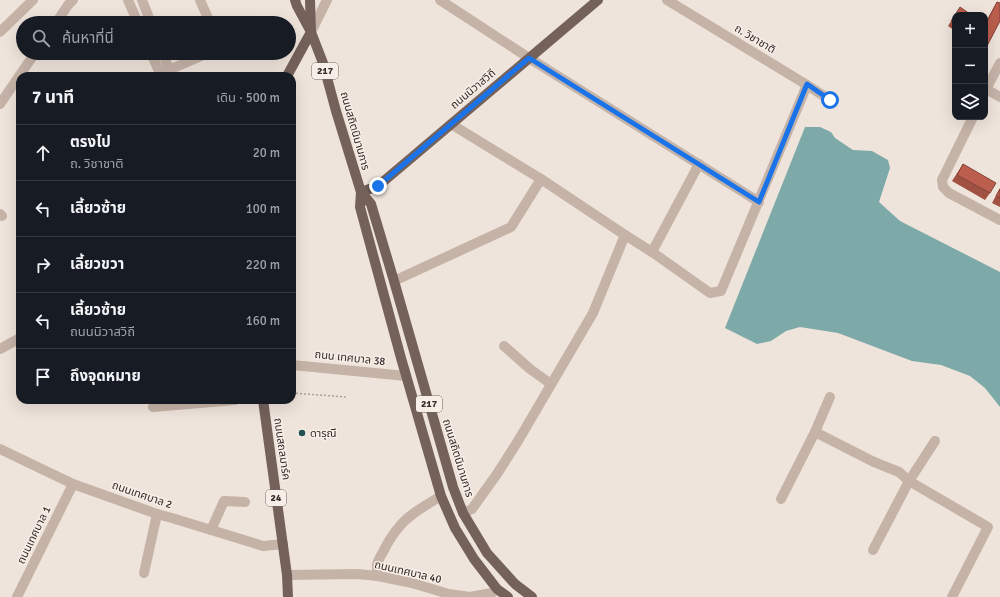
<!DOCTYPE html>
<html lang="th">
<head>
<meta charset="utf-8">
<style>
	body { margin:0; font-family:Signika,"Noto Sans Thai",sans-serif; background:#20242c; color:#f1f3f6 }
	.controls { position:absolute; right:12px; top:12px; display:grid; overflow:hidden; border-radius:8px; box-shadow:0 4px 16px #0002 }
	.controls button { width:36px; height:36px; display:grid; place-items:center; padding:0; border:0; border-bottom:1px solid #363941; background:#171b24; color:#f1f3f6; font:20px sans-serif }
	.stop { position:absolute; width:12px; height:12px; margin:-9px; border:3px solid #1a73e8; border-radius:50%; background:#fff }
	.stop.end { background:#1a73e8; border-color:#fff; box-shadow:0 1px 4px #0008 }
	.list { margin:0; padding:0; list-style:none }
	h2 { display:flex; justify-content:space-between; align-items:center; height:52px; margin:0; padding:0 16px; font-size:17px }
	h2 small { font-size:13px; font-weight:400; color:#9ea1a6 }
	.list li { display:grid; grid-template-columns:26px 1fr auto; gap:12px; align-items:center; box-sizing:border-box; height:56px; padding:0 16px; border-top:1px solid #363941 }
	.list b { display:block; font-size:15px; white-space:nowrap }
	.list p { margin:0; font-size:13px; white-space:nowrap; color:#9ea1a6 }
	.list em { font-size:13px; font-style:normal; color:#9ea1a6 }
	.icon { flex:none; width:22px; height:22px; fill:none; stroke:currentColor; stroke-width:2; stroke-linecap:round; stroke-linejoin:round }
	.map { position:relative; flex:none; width:1000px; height:597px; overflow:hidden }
	.search { position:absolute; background:#171b24; box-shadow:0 4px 16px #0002; left:16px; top:16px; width:280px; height:44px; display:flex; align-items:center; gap:10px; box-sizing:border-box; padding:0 14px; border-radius:22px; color:#9ea1a6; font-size:15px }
	.panel { position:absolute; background:#171b24; box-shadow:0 4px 16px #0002; left:16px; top:72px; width:280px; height:332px; border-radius:12px }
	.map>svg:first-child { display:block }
	.water { fill:#7daaa8 }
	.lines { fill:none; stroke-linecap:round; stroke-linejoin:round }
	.path { stroke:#b29d93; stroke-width:1.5; stroke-dasharray:2 2; stroke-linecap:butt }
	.minor { stroke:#c6b3a8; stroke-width:10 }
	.major { stroke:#74615a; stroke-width:10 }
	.wall { fill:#a15142 }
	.building { fill:#bb5e4d; stroke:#834236 }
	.route { stroke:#1a73e8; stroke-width:5 }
	.poi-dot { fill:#215150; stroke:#f7eee7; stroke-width:1.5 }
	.labels { text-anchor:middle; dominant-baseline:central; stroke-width:3; stroke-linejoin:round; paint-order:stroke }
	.shield { fill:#f7eee7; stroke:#6e6561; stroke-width:1 }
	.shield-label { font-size:10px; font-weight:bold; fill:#342a28 }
	.street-label { font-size:11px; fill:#342a28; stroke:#f7eee7 }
	.poi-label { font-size:11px; fill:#342a28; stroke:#f7eee7; text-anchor:start }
</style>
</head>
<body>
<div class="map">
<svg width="1000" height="597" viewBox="0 0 1000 597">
	<rect width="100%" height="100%" fill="#efe4db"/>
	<path class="water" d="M805,127H820L831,132L835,138L853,150L872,151L888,160L890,168L879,202L900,221L1000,272V407L985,388L970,376L941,365L912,361L838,333L800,327L786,331L771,341L757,344L725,328Z"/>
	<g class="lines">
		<path class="path" d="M292,393L346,397"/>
		<g class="minor">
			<path d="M128,0L138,23"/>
			<path d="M142,0L151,23"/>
			<path d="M200,0L210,23"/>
			<path d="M440,0L529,58L759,202"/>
			<path d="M667,0L807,85L830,100"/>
			<path d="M56,23L68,5L73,0"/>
			<path d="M0,32L33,0"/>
			<path d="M311,32L327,0"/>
			<path d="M151,53L161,76"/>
			<path d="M163,53L169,70L208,53"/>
			<path d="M986,89L1000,97"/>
			<path d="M985,91L1000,63"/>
			<path d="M0,104L35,53"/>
			<path d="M973,117L942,180L943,187L949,193L1000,220"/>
			<path d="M451,124L541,179L625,235L652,252L710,293L721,291L807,85"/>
			<path d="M0,214L2,216"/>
			<path d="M652,252L699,164"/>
			<path d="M394,281L511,227L541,179"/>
			<path d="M504,346L530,369L551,384"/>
			<path d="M0,349L20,338"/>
			<path d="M292,365L406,376"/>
			<path d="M153,407L235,400"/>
			<path d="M815,432L874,462L899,472L909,481L988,527L952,597"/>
			<path d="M0,449L73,484L157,514L172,518L263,546L283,544"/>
			<path d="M781,499L815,432L830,397"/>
			<path d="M463,513L472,509L497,474L518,441L593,313L625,235"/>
			<path d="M211,530L224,501L245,502"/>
			<path d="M873,550L909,481L935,441"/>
			<path d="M144,573L157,514"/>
			<path d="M287,575L357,574L378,576L412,583L449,594L470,597L492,593L497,589"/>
			<path d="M378,576C375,563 378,561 384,550C388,542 393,534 399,527C409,514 428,504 441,496"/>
			<path d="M17,597L73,484"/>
		</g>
		<g class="major">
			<path d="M295,0L297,6L311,32L323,63L336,111L361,192L360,207L401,358L441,496L455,528L474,559L497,589L508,597"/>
			<path d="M287,76L311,32L310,0"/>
			<path d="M361,192L371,204L394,281L453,487L463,513L487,553L515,584L532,597"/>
			<path d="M361,192L378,186L598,0"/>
			<path d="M263,400L287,575L288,597"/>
		</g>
	</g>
	<g class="wall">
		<path d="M997,2L987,46L985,49V23Z"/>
		<path d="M960,7L955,15V31L948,26Z"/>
		<path d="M963,164L990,193L985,200L952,181Z"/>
		<path d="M1000,188V207L992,203Z"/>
	</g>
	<g class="building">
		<path d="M997,2L1000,3V21L987,46L985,45V25Z"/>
		<path d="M960,7L970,14L969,15H955Z"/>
		<path d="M955,15V24L951,21Z"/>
		<path d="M963,164L996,183L990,193L957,175Z"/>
		<path d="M1000,189V198L996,196Z"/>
	</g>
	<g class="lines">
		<path class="route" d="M378,186L529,58L759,202L807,84L830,100"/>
	</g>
	<circle class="poi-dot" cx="302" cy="433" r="4"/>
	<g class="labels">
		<g class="shield">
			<rect x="312" y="63" width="26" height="16" rx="3"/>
			<rect x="416" y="396" width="26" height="16" rx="3"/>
			<rect x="266" y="490" width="20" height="16" rx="3"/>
		</g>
		<g class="shield-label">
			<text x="325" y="71">217</text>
			<text x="429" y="404">217</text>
			<text x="276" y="498">24</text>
		</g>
		<g class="street-label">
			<text transform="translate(755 39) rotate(31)">ถ. วิชาชาติ</text>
			<text transform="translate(473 89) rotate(-40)">ถนนนิวาสวิถี</text>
			<text transform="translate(355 131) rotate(74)">ถนนสถิตนิมานการ</text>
			<text transform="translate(350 358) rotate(6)">ถนน เทศบาล 38</text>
			<text transform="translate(282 449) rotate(82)">ถนนสถลมาร์ค</text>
			<text transform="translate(458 458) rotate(73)">ถนนสถิตนิมานการ</text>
			<text transform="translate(142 495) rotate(19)">ถนนเทศบาล 2</text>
			<text transform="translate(34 535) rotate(-64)">ถนนเทศบาล 1</text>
			<text transform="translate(408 572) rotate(13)">ถนนเทศบาล 40</text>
		</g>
		<g class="poi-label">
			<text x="310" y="433">ดารุณี</text>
		</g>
	</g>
</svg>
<div class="controls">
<button>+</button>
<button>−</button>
<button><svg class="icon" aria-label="layers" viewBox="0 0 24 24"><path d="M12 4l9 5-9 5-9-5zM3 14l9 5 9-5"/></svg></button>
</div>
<div class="stop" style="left:830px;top:100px"></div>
<div class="stop end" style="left:378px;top:186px"></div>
<div class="search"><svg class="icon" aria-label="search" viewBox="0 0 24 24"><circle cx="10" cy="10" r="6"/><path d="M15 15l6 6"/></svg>ค้นหาที่นี่</div>
<section class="panel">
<h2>7 นาที<small>เดิน · 500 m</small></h2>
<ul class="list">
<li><svg class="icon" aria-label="ahead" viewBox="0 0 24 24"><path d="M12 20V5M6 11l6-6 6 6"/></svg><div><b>ตรงไป</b><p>ถ. วิชาชาติ</p></div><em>20 m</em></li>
<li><svg class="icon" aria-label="left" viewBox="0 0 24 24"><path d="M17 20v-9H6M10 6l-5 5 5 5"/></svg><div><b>เลี้ยวซ้าย</b></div><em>100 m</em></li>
<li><svg class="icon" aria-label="right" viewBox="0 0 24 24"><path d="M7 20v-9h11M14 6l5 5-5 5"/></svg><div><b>เลี้ยวขวา</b></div><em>220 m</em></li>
<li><svg class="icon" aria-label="left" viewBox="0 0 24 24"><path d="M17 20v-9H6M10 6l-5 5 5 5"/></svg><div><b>เลี้ยวซ้าย</b><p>ถนนนิวาสวิถี</p></div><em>160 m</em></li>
<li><svg class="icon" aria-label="arrive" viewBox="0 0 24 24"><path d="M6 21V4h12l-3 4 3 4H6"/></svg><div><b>ถึงจุดหมาย</b></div></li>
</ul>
</section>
</div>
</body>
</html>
